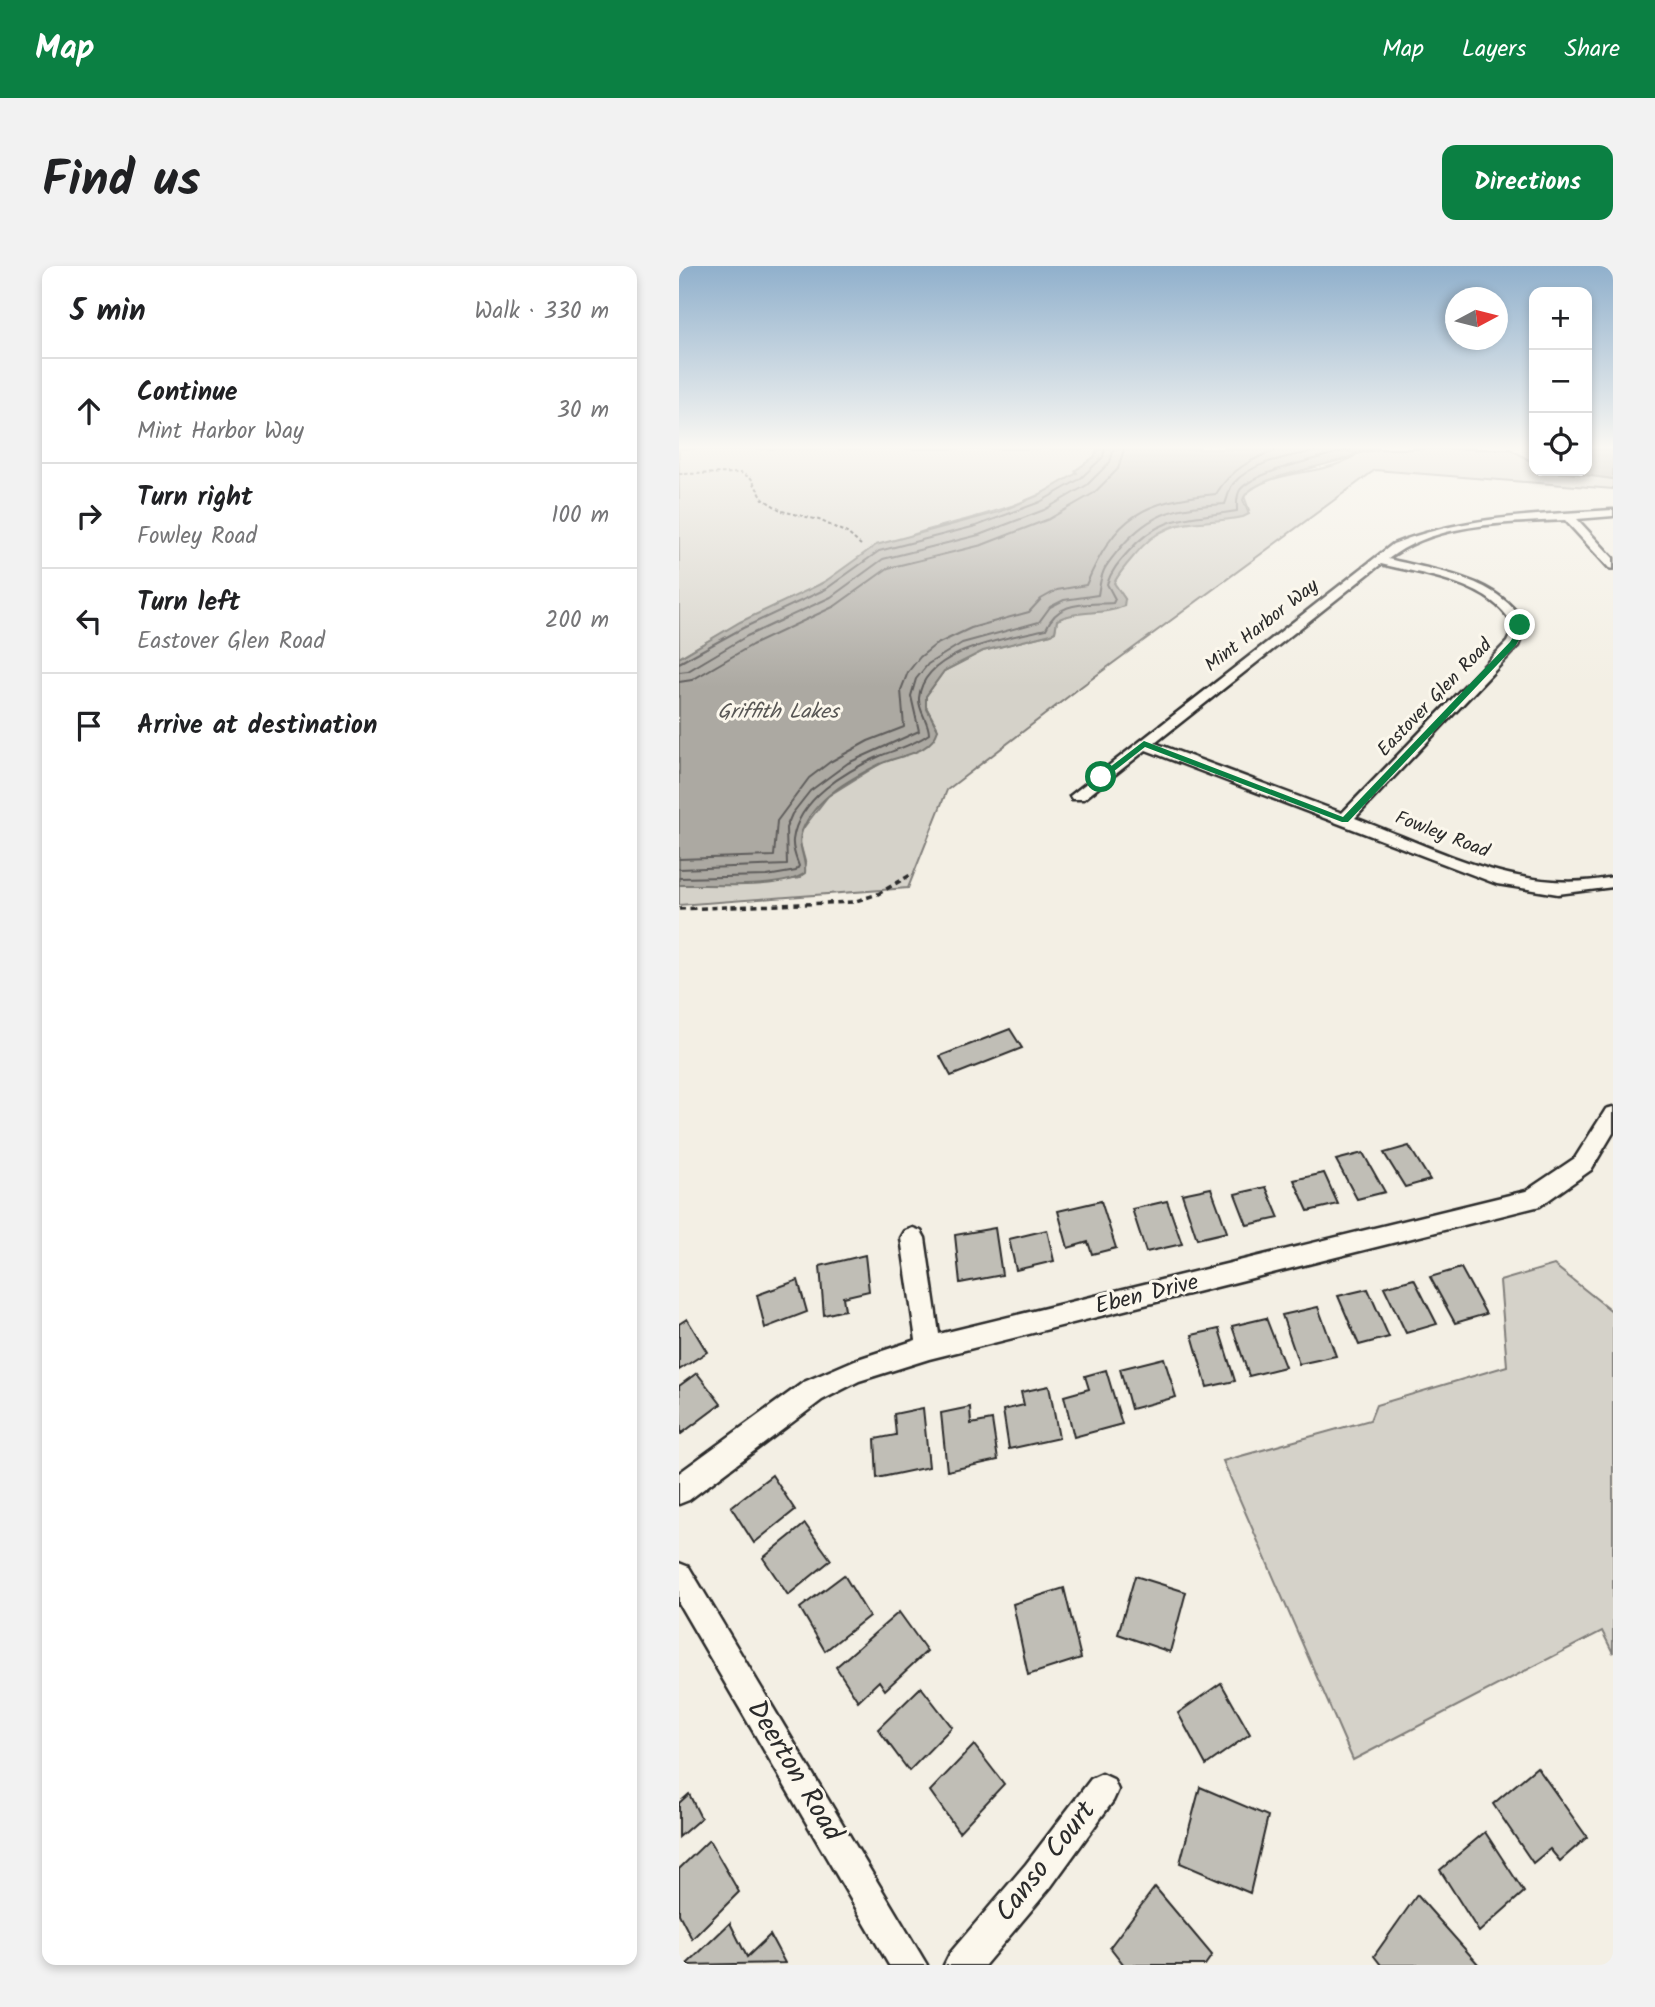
<!DOCTYPE html>
<html lang="en">
<head>
<meta charset="utf-8">
<style>
	body { margin:0; font-family:Kalam,sans-serif; background:#f2f2f2; color:#202124 }
	.controls { position:absolute; right:21px; top:21px; display:grid; overflow:hidden; border-radius:14px; box-shadow:0 4px 10px #0003 }
	.controls button { width:63px; height:63px; display:grid; place-items:center; padding:0; border:0; border-bottom:2px solid #e0e0e0; background:#fff; color:#202124; font:35px sans-serif }
	.compass { position:absolute; left:766px; top:21px; width:63px; height:63px; border-radius:50%; background:#fff; box-shadow:0 4px 10px #0003; rotate:83deg }
	.stop { position:absolute; width:21px; height:21px; margin:-16px; border:5px solid #0b8043; border-radius:50%; background:#fff }
	.stop.end { background:#0b8043; border-color:#fff; box-shadow:0 2px 7px #0008 }
	.list { margin:0; padding:0; list-style:none }
	h2 { display:flex; justify-content:space-between; align-items:center; height:91px; margin:0; padding:0 28px; font-size:30px }
	h2 small { font-size:23px; font-weight:400; color:#757577 }
	.list li { display:grid; grid-template-columns:46px 1fr auto; gap:21px; align-items:center; box-sizing:border-box; height:105px; padding:0 28px; border-top:2px solid #e0e0e0 }
	.list b { display:block; font-size:26px; white-space:nowrap }
	.list p { margin:0; font-size:23px; white-space:nowrap; color:#757577 }
	.list em { font-size:23px; font-style:normal; color:#757577 }
	.icon { flex:none; width:38px; height:38px; fill:none; stroke:currentColor; stroke-width:2; stroke-linecap:round; stroke-linejoin:round }
	.map { position:relative; flex:none; width:934px; height:1699px; overflow:hidden; border-radius:14px }
	header { display:flex; align-items:center; gap:42px; box-sizing:border-box; height:98px; padding:0 35px; background:#0b8043; color:#fff }
	header strong { font-size:33px }
	nav { display:flex; gap:38px; margin-inline-start:auto; font-size:24px }
	.intro { display:flex; align-items:center; justify-content:space-between; box-sizing:border-box; height:168px; padding:0 42px }
	h1 { margin:0; font-size:49px }
	.button { padding:18px 32px; border-radius:14px; background:#0b8043; color:#fff; font-size:24px; font-weight:700 }
	main { display:flex; gap:42px; padding:0 42px }
	aside { flex:1; background:#fff; border-radius:14px; box-shadow:0 4px 10px #0003 }
	.map>svg:first-child { display:block }
	.green { fill:#d5d2c9; stroke:#807e7a; stroke-width:2 }
	.water { fill:#aca9a2; stroke:#787772; stroke-width:2 }
	.lines { fill:none; stroke-linecap:round; stroke-linejoin:round }
	.shore { stroke:#5f5d5b; stroke-width:2 }
	.stream { stroke:#787772; stroke-width:3.5 }
	.building { fill:#c0beb6; stroke:#2b2b2b; stroke-width:2 }
	.minor-casing { stroke:#2b2b2b; stroke-width:5 }
	.path-far1 { stroke:#2b2b2b; stroke-width:2; stroke-dasharray:3.5 2.5; stroke-linecap:butt }
	.path { stroke:#2b2b2b; stroke-width:3.5; stroke-dasharray:6 4.5; stroke-linecap:butt }
	.minor { fill:#fbf7ec; fill-rule:evenodd }
	.route { fill:#0b8043 }
	.labels { text-anchor:middle; dominant-baseline:central; stroke-width:6; stroke-linejoin:round; paint-order:stroke }
	.far-street-label { font-size:19px; fill:#2b2b2b; stroke:#fbf7ec }
	.far-water-label { font-size:21px; font-style:italic; fill:#585755; stroke:#fbf7ec }
	.street-label { font-size:23px; fill:#2b2b2b; stroke:#fbf7ec }
	.near-street-label { font-size:28px; fill:#2b2b2b; stroke:#fbf7ec }
</style>
</head>
<body>
<header>
<strong>Map</strong>
<nav><a>Map</a><a>Layers</a><a>Share</a></nav>
</header>
<div class="intro"><h1>Find us</h1><a class="button">Directions</a></div>
<main>
<aside>
<h2>5 min<small>Walk · 330 m</small></h2>
<ul class="list">
<li><svg class="icon" aria-label="ahead" viewBox="0 0 24 24"><path d="M12 20V5M6 11l6-6 6 6"/></svg><div><b>Continue</b><p>Mint Harbor Way</p></div><em>30 m</em></li>
<li><svg class="icon" aria-label="right" viewBox="0 0 24 24"><path d="M7 20v-9h11M14 6l5 5-5 5"/></svg><div><b>Turn right</b><p>Fowley Road</p></div><em>100 m</em></li>
<li><svg class="icon" aria-label="left" viewBox="0 0 24 24"><path d="M17 20v-9H6M10 6l-5 5 5 5"/></svg><div><b>Turn left</b><p>Eastover Glen Road</p></div><em>200 m</em></li>
<li><svg class="icon" aria-label="arrive" viewBox="0 0 24 24"><path d="M6 21V4h12l-3 4 3 4H6"/></svg><div><b>Arrive at destination</b></div></li>
</ul>
</aside>
<div class="map">
<svg width="934" height="1699" viewBox="0 0 934 1699">
	<rect width="100%" height="100%" fill="#f3efe4"/>
	<filter id="ink" filterUnits="userSpaceOnUse"><feTurbulence type="fractalNoise" baseFrequency=".0143" numOctaves="2"/><feDisplacementMap in="SourceGraphic" scale="14" xChannelSelector="R" yChannelSelector="G"/><feConvolveMatrix kernelMatrix="1 2 1 2 8 2 1 2 1" color-interpolation-filters="sRGB"/></filter>
	<g filter="url(#ink)">
		<g class="green">
			<path d="M0,183H420L415,191L397,204L398,207C349,241 300,249 245,265C215,274 170,303 141,318C95,344 45,363 0,392Z"/>
			<path d="M640,183H831L855,197V205L926,210L934,213V223L696,204L403,420L268,524L229,622L0,639V619L88,617L121,612L127,599L121,577L122,565L149,530L202,497L243,483L259,463L247,441V430L265,405L304,385L372,368L376,366L378,354L395,346L446,333L435,317C466,254 511,257 570,244L565,230C594,200 651,212 680,186Z"/>
			<path d="M875,999L934,1046V1387L923,1365L674,1494L544,1195L691,1154L697,1139L828,1100L821,1015Z"/>
		</g>
		<g class="water">
			<path d="M420,183H640L682,186C659,201 571,208 564,234L570,248L564,251C516,261 490,246 455,290C448,298 440,307 435,317L446,333L445,340C424,350 400,343 378,354L376,366L372,368L304,385L265,405L247,430V441L259,464C252,488 221,489 201,498C171,513 136,532 123,565C117,579 128,593 126,607C105,624 29,618 0,619V392L61,356L144,317L197,279L320,246L358,230L398,207L396,205L415,191Z"/>
			<path d="M908,183H934V213L876,205H908Z"/>
		</g>
		<g class="lines">
			<g class="shore">
				<path d="M0,397L64,362L147,323L200,285L297,260L361,236L401,213L424,191L426,183"/>
				<path d="M0,406L9,405L68,370L152,331L204,293L300,269L365,244L408,219L431,196L435,183"/>
				<path d="M0,416L13,414L73,379L156,340L209,302L303,279L370,253L415,227L439,203L445,183"/>
				<path d="M0,593L95,590L98,555L130,512L151,496L189,475L225,461L222,424L229,406L241,391L256,379L292,362L350,346L362,333L378,324L407,319C437,249 464,235 537,228C552,203 574,192 601,183"/>
				<path d="M0,603L108,599L107,562L113,548L131,525L169,497L240,465L232,430L237,413L249,398L283,377L360,356L371,341L385,334L419,329C423,302 425,302 442,281C474,244 500,241 546,238C549,231 550,223 554,218C575,193 617,190 646,183"/>
				<path d="M0,612L88,610L117,605L120,600C117,592 113,583 114,574C119,533 167,505 201,490C218,483 235,479 250,468C250,455 239,445 240,432C244,383 331,372 367,363C379,334 406,339 434,337L436,333L428,318C432,305 440,296 449,286C483,247 512,253 558,245C558,238 557,230 561,224C575,205 649,190 673,183"/>
			</g>
			<path class="stream" d="M676,187L698,183"/>
		</g>
		<g class="building">
			<path d="M331,763L343,782L272,810L261,790Z"/>
			<path d="M730,880L751,914L726,921L705,887Z"/>
			<path d="M684,887L706,926L678,933L657,894Z"/>
			<path d="M645,907L659,938L629,945L615,914Z"/>
			<path d="M587,921L600,952L568,959L556,928Z"/>
			<path d="M532,922L548,966L518,973L503,928Z"/>
			<path d="M422,935L437,982L413,988L409,976L389,982L379,945Z"/>
			<path d="M488,935L503,978L467,986L453,943Z"/>
			<path d="M316,962L323,1009L281,1017L276,969Z"/>
			<path d="M368,964L375,995L337,1004L330,973Z"/>
			<path d="M186,989L190,1025L164,1031L166,1044L145,1049L141,1000Z"/>
			<path d="M782,1002L807,1048L776,1057L751,1011Z"/>
			<path d="M735,1013L758,1058L727,1067L705,1021Z"/>
			<path d="M119,1014L128,1046L86,1062L78,1029Z"/>
			<path d="M689,1023L710,1071L680,1079L659,1030Z"/>
			<path d="M639,1041L657,1090L620,1098L603,1049Z"/>
			<path d="M587,1052L606,1101L570,1110L553,1060Z"/>
			<path d="M8,1053L28,1086L0,1104V1058Z"/>
			<path d="M540,1063L556,1115L528,1121L513,1069Z"/>
			<path d="M485,1092L497,1131L452,1143L441,1103Z"/>
			<path d="M427,1104L443,1158L395,1171L385,1130L410,1123L406,1110Z"/>
			<path d="M18,1107L42,1138L2,1168L0,1120Z"/>
			<path d="M370,1120L380,1172L330,1183L324,1144L345,1139L342,1126Z"/>
			<path d="M291,1141L292,1158L313,1154L319,1194L268,1205L262,1147Z"/>
			<path d="M244,1142L250,1201L198,1212L196,1173L217,1169L215,1148Z"/>
			<path d="M93,1209L116,1244L75,1277L52,1241Z"/>
			<path d="M126,1258L152,1294L109,1329L84,1292Z"/>
			<path d="M165,1309L190,1350L146,1385L121,1342Z"/>
			<path d="M456,1310L507,1326L491,1386L439,1368Z"/>
			<path d="M385,1322L402,1392L349,1409L334,1338Z"/>
			<path d="M220,1346L248,1385L206,1424L200,1415L179,1435L157,1401Z"/>
			<path d="M542,1417L571,1468L527,1499L499,1447Z"/>
			<path d="M242,1421L273,1461L230,1505L199,1463Z"/>
			<path d="M295,1479L325,1518L280,1566L251,1525Z"/>
			<path d="M858,1501L908,1571L881,1595L871,1583L854,1597L814,1538Z"/>
			<path d="M521,1521L589,1550L571,1627L501,1597Z"/>
			<path d="M10,1528L22,1552L0,1571V1537Z"/>
			<path d="M806,1566L845,1626L800,1666L761,1604Z"/>
			<path d="M30,1574L60,1626L13,1673L0,1648V1603Z"/>
			<path d="M476,1621L533,1689L526,1699H445L431,1681Z"/>
			<path d="M738,1629L800,1699H702L695,1690Z"/>
			<path d="M51,1657L68,1691L91,1669L106,1697L7,1699Z"/>
		</g>
		<g class="lines">
			<defs>
				<g id="minor">
					<path d="M934,244V250L898,253L934,292V303L930,302L886,254C829,257 756,256 709,293C757,305 823,312 847,361L839,380L676,552C759,583 844,631 934,611V621L879,628L818,618L467,484L405,533H393L391,530L714,278C784,250 859,249 934,244ZM702,298C745,309 813,316 835,361L828,376L663,547L476,477Z"/>
					<path d="M934,841V867L912,904L861,940L250,1093L180,1115L143,1134L10,1234L0,1238V1207L125,1116L176,1094L237,1074L222,972L226,965L234,962L242,965L246,972L260,1068L847,925L896,892L927,843Z"/>
					<path d="M0,1297L10,1301L248,1699H210L0,1338Z"/>
					<path d="M423,1508L434,1513L439,1524L434,1535L371,1622L306,1699H265L271,1687L347,1598L412,1513Z"/>
				</g>
			</defs>
			<use href="#minor" class="minor-casing"/>
			<path class="path-far1" d="M0,208L62,207L72,212L84,233L103,245L140,254L168,267L182,279"/>
			<path class="path" d="M0,643L174,636L199,628L233,608"/>
			<use href="#minor" class="minor"/>
		</g>
	</g>
	<linearGradient id="sky" x2="0" y2="1"><stop stop-color="#90b0cc"/><stop offset="0.43" stop-color="#faf8f3"/><stop offset="1" stop-color="#faf8f3" stop-opacity="0"/></linearGradient>
	<rect width="934" height="421" fill="url(#sky)"/>
	<path class="route" d="M841,357L844,359V367L837,379L669,556H663L466,481L425,513L418,511L465,475L664,551L831,376L837,367V359Z"/>
	<g class="labels">
		<g class="far-street-label">
			<text transform="translate(583 360) rotate(-38)">Mint Harbor Way</text>
			<text transform="translate(756 432) rotate(-46)">Eastover Glen Road</text>
			<text transform="translate(763 569) rotate(21)">Fowley Road</text>
		</g>
		<g class="far-water-label">
			<text x="99" y="446">Griffith Lakes</text>
		</g>
		<g class="street-label">
			<text transform="translate(468 1029) rotate(-14)">Eben Drive</text>
		</g>
		<g class="near-street-label">
			<text transform="translate(115 1505) rotate(59)">Deerton Road</text>
			<text transform="translate(367 1596) rotate(-52)">Canso Court</text>
		</g>
	</g>
</svg>
<div class="controls">
<button>+</button>
<button>−</button>
<button><svg class="icon" aria-label="locate" viewBox="0 0 24 24"><circle cx="12" cy="12" r="6"/><path d="M12 2v4M12 18v4M2 12h4M18 12h4"/></svg></button>
</div>
<svg class="compass" viewBox="-18 -18 36 36"><path d="M0-13l5 13h-10z" fill="#e53935"/><path d="M0 13l5-13h-10z" fill="#757577"/></svg>
<div class="stop" style="left:422px;top:511px"></div>
<div class="stop end" style="left:841px;top:359px"></div>
</div>
</main>
</body>
</html>
